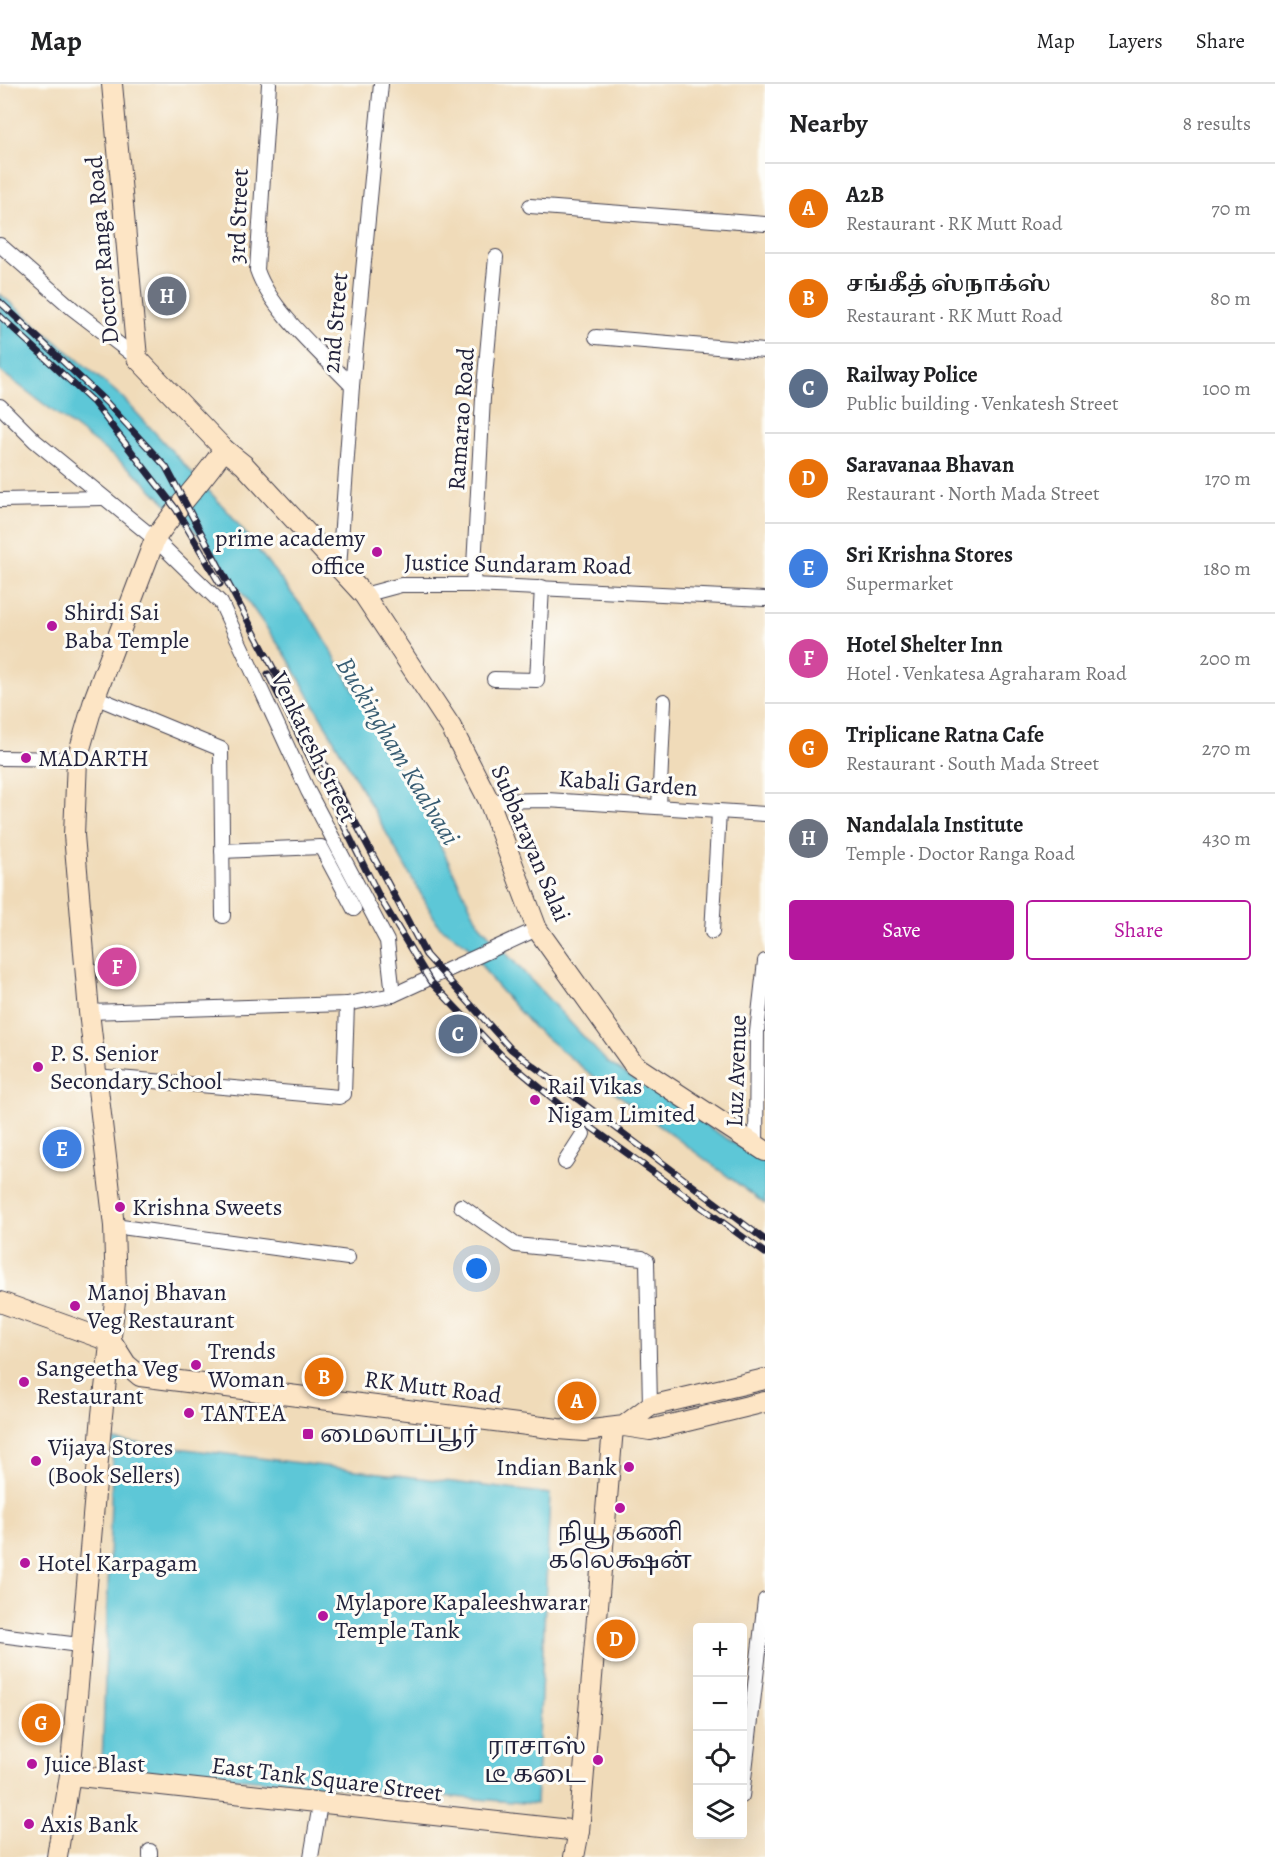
<!DOCTYPE html>
<html lang="en">
<head>
<meta charset="utf-8">
<style>
	body { margin:0; font-family:Alegreya,"Noto Serif Tamil",serif; background:#f6f6f6; color:#202124 }
	.controls { position:absolute; right:18px; bottom:18px; display:grid; overflow:hidden; border-radius:6px; box-shadow:0 6px 24px #0002 }
	.controls button { width:54px; height:54px; display:grid; place-items:center; padding:0; border:0; border-bottom:2px solid #e0e0e0; background:#fff; color:#202124; font:30px sans-serif }
	.you { position:absolute; left:477px; top:1185px; width:21px; height:21px; margin:-15px; border:4px solid #fff; border-radius:50%; background:#1a73e8; box-shadow:0 0 0 9px #1a73e833 }
	.badge { display:grid; place-items:center; width:39px; height:39px; border-radius:50%; background:#b5179e; color:#fff; font-size:20px; font-weight:700 }
	.pin { position:absolute; translate:-50% -50%; border:3px solid #fff; box-shadow:0 2px 6px #0006 }
	.list { margin:0; padding:0; list-style:none }
	h2 { display:flex; justify-content:space-between; align-items:center; height:78px; margin:0; padding:0 24px; font-size:26px }
	h2 small { font-size:20px; font-weight:400; color:#757577 }
	.list li { display:grid; grid-template-columns:39px 1fr auto; gap:18px; align-items:center; box-sizing:border-box; height:90px; padding:0 24px; border-top:2px solid #e0e0e0 }
	.list b { display:block; font-size:22px; white-space:nowrap }
	.list p { margin:0; font-size:20px; white-space:nowrap; color:#757577 }
	.list em { font-size:20px; font-style:normal; color:#757577 }
	.actions { display:flex; gap:12px; padding:18px 24px }
	.actions a { flex:1; padding:14px 0; border:2px solid #b5179e; border-radius:6px; text-align:center; font-size:21px; color:#b5179e }
	.actions .main { background:#b5179e; color:#fff }
	.icon { flex:none; width:33px; height:33px; fill:none; stroke:currentColor; stroke-width:2; stroke-linecap:round; stroke-linejoin:round }
	.map { position:relative; flex:none; width:765px; height:1773px; overflow:hidden }
	header { display:flex; align-items:center; gap:36px; box-sizing:border-box; height:84px; padding:0 30px; background:#fff; border-bottom:2px solid #e0e0e0 }
	header strong { font-size:28px }
	nav { display:flex; gap:33px; margin-inline-start:auto; font-size:21px }
	main { display:flex }
	aside { flex:1; background:#fff }
	.map>svg:first-child { display:block }
	.water { fill:#5dc7d7; stroke:#407489; stroke-width:1.5 }
	.lines { fill:none; stroke-linecap:round; stroke-linejoin:round }
	.street-casing { stroke:#413e4e; stroke-width:16 }
	.secondary-casing { stroke:#413e4e; stroke-width:22 }
	.street { stroke:#fff; stroke-width:14 }
	.secondary { stroke:#fde5c5; stroke-width:20 }
	.rail-casing { stroke:#22223b; stroke-width:7 }
	.rail { stroke:#fdfcf7; stroke-width:4.5; stroke-dasharray:14; stroke-linecap:butt }
	.poi-dot { fill:#b5179e; stroke:#fdfcf7; stroke-width:2 }
	.labels { text-anchor:middle; dominant-baseline:central; stroke-width:6; stroke-linejoin:round; paint-order:stroke }
	.street-label { font-size:24px; fill:#22223b; stroke:#fdfcf7 }
	.poi-label { font-size:24px; fill:#22223b; stroke:#fdfcf7; text-anchor:start }
	.water-label { font-size:26px; font-style:italic; fill:#375c72; stroke:#fdfcf7 }
</style>
</head>
<body>
<header>
<strong>Map</strong>
<nav><a>Map</a><a>Layers</a><a>Share</a></nav>
</header>
<main>
<div class="map">
<svg width="765" height="1773" viewBox="0 0 765 1773">
	<rect width="100%" height="100%" fill="#fdfcf7"/>
	<filter id="ink" filterUnits="userSpaceOnUse"><feTurbulence type="fractalNoise" baseFrequency=".0167" numOctaves="2"/><feDisplacementMap in="SourceGraphic" scale="12" xChannelSelector="R" yChannelSelector="G"/><feConvolveMatrix kernelMatrix="1 2 1 2 8 2 1 2 1" color-interpolation-filters="sRGB"/></filter>
	<filter id="wash" filterUnits="userSpaceOnUse"><feTurbulence type="fractalNoise" baseFrequency=".008" numOctaves="4" result="noise"/><feDisplacementMap in="SourceGraphic" scale="24" xChannelSelector="R" yChannelSelector="G"/><feGaussianBlur stdDeviation="1.35" result="paint"/><feColorMatrix in="noise" values="0 0 0 0 0 0 0 0 0 0 0 0 0 0 0 0 0 1.4 0 .05"/><feComposite in="paint" operator="in"/></filter>
	<g filter="url(#wash)">
		<rect width="100%" height="100%" fill="#f0dbb9"/>
		<g class="water">
			<path d="M0,210L122,313L231,431L317,542L424,728L479,840L607,978L765,1079V1120L589,989L533,943L494,899L467,861L439,842L287,573L207,459L134,388L0,287Z"/>
			<path d="M113,1356L550,1410L536,1720L102,1683Z"/>
		</g>
	</g>
	<g filter="url(#ink)">
		<g class="lines">
			<defs>
				<g id="street">
					<path d="M269,0L257,186C271,227 322,270 352,302"/>
					<path d="M530,122L765,140"/>
					<path d="M0,161L73,225L137,274"/>
					<path d="M596,253L765,267"/>
					<path d="M0,322L35,357L155,455L221,519L308,707L387,857L393,911"/>
					<path d="M0,416L103,414"/>
					<path d="M339,484L352,302L381,0"/>
					<path d="M473,501L483,314L496,173"/>
					<path d="M364,511L401,501H473L765,515"/>
					<path d="M494,595L537,596L542,503"/>
					<path d="M95,613L221,665L223,832"/>
					<path d="M0,674L77,675"/>
					<path d="M489,717L547,716L765,730"/>
					<path d="M659,723L664,617"/>
					<path d="M222,767L321,763L354,825"/>
					<path d="M712,848L719,728"/>
					<path d="M89,928L347,920L393,911L537,845"/>
					<path d="M96,992L339,1013L344,1010L347,920"/>
					<path d="M756,1062L757,948L765,877"/>
					<path d="M565,1078L583,1050"/>
					<path d="M461,1122L516,1161L642,1174L647,1177L650,1322"/>
					<path d="M114,1142L348,1174"/>
					<path d="M0,1551L79,1561"/>
					<path d="M742,1712L765,1516"/>
					<path d="M150,1773V1767"/>
					<path d="M311,1773L320,1720"/>
				</g>
				<g id="secondary">
					<path d="M112,0L137,274L224,365L244,381L364,511L451,643L489,717L537,845L634,981L765,1067"/>
					<path d="M0,1218L112,1258L126,1280L140,1292L558,1345L584,1347L624,1342L650,1322L765,1295"/>
					<path d="M624,1342L650,1346L765,1318"/>
					<path d="M70,1691L579,1747"/>
					<path d="M57,1773L70,1691L102,1331L116,1208L114,1142L89,928L74,751L77,675L95,613L155,455C176,423 203,397 224,365"/>
					<path d="M574,1773L579,1747L613,1344"/>
				</g>
			</defs>
			<use href="#street" class="street-casing"/>
			<use href="#secondary" class="secondary-casing"/>
			<use href="#street" class="street"/>
			<use href="#secondary" class="secondary"/>
			<defs>
				<g id="rail">
					<path d="M0,218L107,319L166,383L426,871L511,965L765,1156"/>
					<path d="M0,232L94,319L176,425L220,500"/>
					<path d="M268,590L380,814L430,897L502,972L563,1023L765,1169"/>
				</g>
			</defs>
			<use href="#rail" class="rail-casing"/>
			<use href="#rail" class="rail"/>
		</g>
	</g>
	<g class="poi-dot">
		<circle cx="377" cy="468" r="6"/>
		<circle cx="52" cy="542" r="6"/>
		<circle cx="26" cy="674" r="6"/>
		<circle cx="38" cy="983" r="6"/>
		<circle cx="535" cy="1016" r="6"/>
		<circle cx="120" cy="1123" r="6"/>
		<circle cx="75" cy="1222" r="6"/>
		<circle cx="196" cy="1281" r="6"/>
		<circle cx="24" cy="1298" r="6"/>
		<circle cx="189" cy="1329" r="6"/>
		<rect x="302" y="1344" width="12" height="12" rx="3"/>
		<circle cx="36" cy="1377" r="6"/>
		<circle cx="629" cy="1383" r="6"/>
		<circle cx="620" cy="1424" r="6"/>
		<circle cx="25" cy="1479" r="6"/>
		<circle cx="323" cy="1532" r="6"/>
		<circle cx="598" cy="1676" r="6"/>
		<circle cx="32" cy="1680" r="6"/>
		<circle cx="29" cy="1740" r="6"/>
	</g>
	<g class="labels">
		<g class="street-label">
			<text transform="translate(238 132) rotate(-88)">3rd Street</text>
			<text transform="translate(102 166) rotate(-95)">Doctor Ranga Road</text>
			<text transform="translate(335 239) rotate(-85)">2nd Street</text>
			<text transform="translate(461 335) rotate(-86)">Ramarao Road</text>
			<text transform="translate(518 480) rotate(1)">Justice Sundaram Road</text>
			<text transform="translate(314 663) rotate(64)">Venkatesh Street</text>
			<text transform="translate(628 699) rotate(4)">Kabali Garden</text>
			<text transform="translate(531 759) rotate(67)">Subbarayan Salai</text>
			<text transform="translate(736 987) rotate(-88)">Luz Avenue</text>
			<text transform="translate(433 1303) rotate(7)">RK Mutt Road</text>
			<text transform="translate(327 1695) rotate(7)">East Tank Square Street</text>
		</g>
		<g class="poi-label">
			<text x="365" y="454" text-anchor="end">prime academy<tspan x="365" dy="28">office</tspan></text>
			<text x="64" y="528">Shirdi Sai<tspan x="64" dy="28">Baba Temple</tspan></text>
			<text x="38" y="674">MADARTH</text>
			<text x="50" y="969">P. S. Senior<tspan x="50" dy="28">Secondary School</tspan></text>
			<text x="547" y="1002">Rail Vikas<tspan x="547" dy="28">Nigam Limited</tspan></text>
			<text x="132" y="1123">Krishna Sweets</text>
			<text x="87" y="1208">Manoj Bhavan<tspan x="87" dy="28">Veg Restaurant</tspan></text>
			<text x="208" y="1267">Trends<tspan x="208" dy="28">Woman</tspan></text>
			<text x="36" y="1284">Sangeetha Veg<tspan x="36" dy="28">Restaurant</tspan></text>
			<text x="201" y="1329">TANTEA</text>
			<text x="320" y="1350">மைலாப்பூர்</text>
			<text x="48" y="1363">Vijaya Stores<tspan x="48" dy="28">(Book Sellers)</tspan></text>
			<text x="617" y="1383" text-anchor="end">Indian Bank</text>
			<text x="620" y="1448" text-anchor="middle">நியூ கணி<tspan x="620" dy="28">கலெக்ஷன்</tspan></text>
			<text x="37" y="1479">Hotel Karpagam</text>
			<text x="335" y="1518">Mylapore Kapaleeshwarar<tspan x="335" dy="28">Temple Tank</tspan></text>
			<text x="586" y="1662" text-anchor="end">ராசாஸ்<tspan x="586" dy="28">டீ கடை</tspan></text>
			<text x="44" y="1680">Juice Blast</text>
			<text x="41" y="1740">Axis Bank</text>
		</g>
		<g class="water-label">
			<text transform="translate(398 667) rotate(59)">Buckingham Kaalvaai</text>
		</g>
	</g>
</svg>
<div class="controls">
<button>+</button>
<button>−</button>
<button><svg class="icon" aria-label="locate" viewBox="0 0 24 24"><circle cx="12" cy="12" r="6"/><path d="M12 2v4M12 18v4M2 12h4M18 12h4"/></svg></button>
<button><svg class="icon" aria-label="layers" viewBox="0 0 24 24"><path d="M12 4l9 5-9 5-9-5zM3 14l9 5 9-5"/></svg></button>
</div>
<div class="you"></div>
<div class="pin badge" style="left:577px;top:1317px;background:#e8710a">A</div>
<div class="pin badge" style="left:324px;top:1293px;background:#e8710a">B</div>
<div class="pin badge" style="left:458px;top:950px;background:#5c6f8a">C</div>
<div class="pin badge" style="left:616px;top:1555px;background:#e8710a">D</div>
<div class="pin badge" style="left:62px;top:1065px;background:#3f7fe0">E</div>
<div class="pin badge" style="left:117px;top:883px;background:#d1479c">F</div>
<div class="pin badge" style="left:41px;top:1639px;background:#e8710a">G</div>
<div class="pin badge" style="left:167px;top:212px;background:#6b7280">H</div>
</div>
<aside>
<h2>Nearby<small>8 results</small></h2>
<ul class="list">
<li><span class="badge" style="background:#e8710a">A</span><div><b>A2B</b><p>Restaurant · RK Mutt Road</p></div><em>70 m</em></li>
<li><span class="badge" style="background:#e8710a">B</span><div><b>சங்கீத் ஸ்நாக்ஸ்</b><p>Restaurant · RK Mutt Road</p></div><em>80 m</em></li>
<li><span class="badge" style="background:#5c6f8a">C</span><div><b>Railway Police</b><p>Public building · Venkatesh Street</p></div><em>100 m</em></li>
<li><span class="badge" style="background:#e8710a">D</span><div><b>Saravanaa Bhavan</b><p>Restaurant · North Mada Street</p></div><em>170 m</em></li>
<li><span class="badge" style="background:#3f7fe0">E</span><div><b>Sri Krishna Stores</b><p>Supermarket</p></div><em>180 m</em></li>
<li><span class="badge" style="background:#d1479c">F</span><div><b>Hotel Shelter Inn</b><p>Hotel · Venkatesa Agraharam Road</p></div><em>200 m</em></li>
<li><span class="badge" style="background:#e8710a">G</span><div><b>Triplicane Ratna Cafe</b><p>Restaurant · South Mada Street</p></div><em>270 m</em></li>
<li><span class="badge" style="background:#6b7280">H</span><div><b>Nandalala Institute</b><p>Temple · Doctor Ranga Road</p></div><em>430 m</em></li>
</ul>
<div class="actions"><a class="main">Save</a><a>Share</a></div>
</aside>
</main>
</body>
</html>
